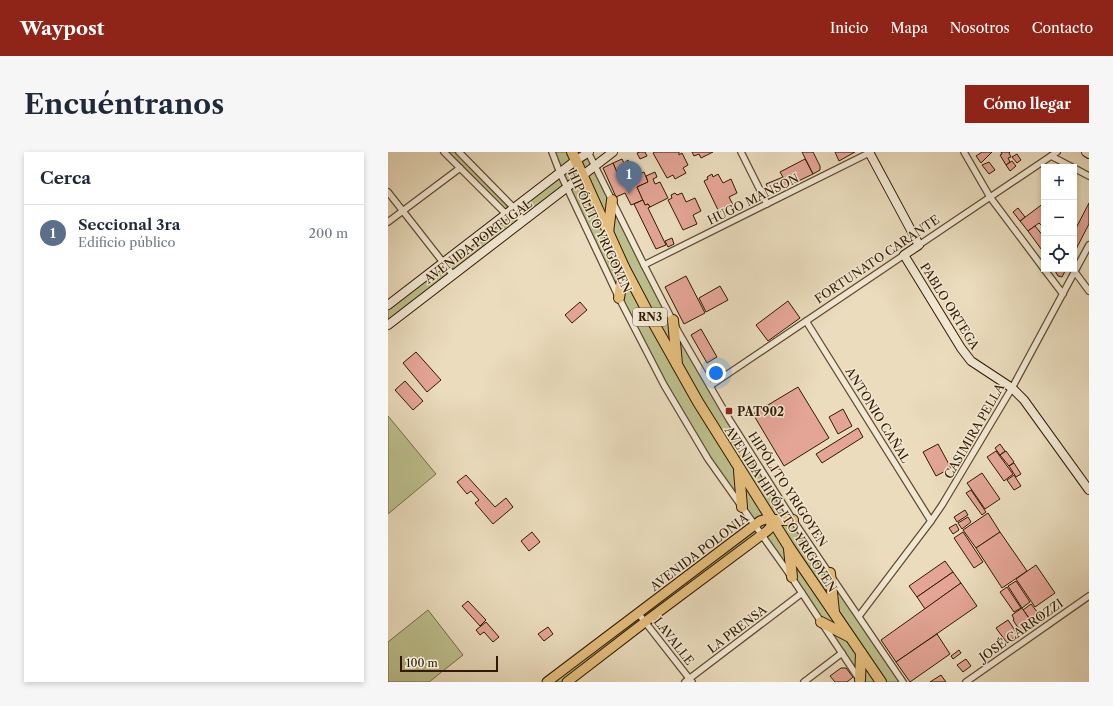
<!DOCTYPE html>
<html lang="es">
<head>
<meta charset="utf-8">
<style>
	body { margin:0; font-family:"Libre Caslon Text",serif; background:#f6f6f7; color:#1f2937 }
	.controls { position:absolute; right:12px; top:12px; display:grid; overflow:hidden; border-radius:0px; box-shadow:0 2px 6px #0003 }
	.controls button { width:36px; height:36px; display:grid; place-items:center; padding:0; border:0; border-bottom:1px solid #e0e1e3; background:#fff; color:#1f2937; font:20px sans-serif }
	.scale { position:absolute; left:12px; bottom:10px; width:98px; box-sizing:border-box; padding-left:4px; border:2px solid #321a00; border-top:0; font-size:11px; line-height:14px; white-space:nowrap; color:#321a00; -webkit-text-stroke:3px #f1e8d4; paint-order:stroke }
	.you { position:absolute; left:328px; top:221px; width:14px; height:14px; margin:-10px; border:3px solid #fff; border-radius:50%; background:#1a73e8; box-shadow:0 0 0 6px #1a73e833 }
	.badge { display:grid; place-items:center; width:26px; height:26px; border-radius:50%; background:#8f2418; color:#fff; font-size:13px; font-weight:700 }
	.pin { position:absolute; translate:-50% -33px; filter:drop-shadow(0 1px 2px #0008) }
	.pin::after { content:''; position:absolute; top:21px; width:14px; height:12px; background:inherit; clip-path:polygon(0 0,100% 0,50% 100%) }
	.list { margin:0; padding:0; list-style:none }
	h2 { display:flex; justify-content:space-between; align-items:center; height:52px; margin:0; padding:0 16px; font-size:17px }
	h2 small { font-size:13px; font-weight:400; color:#747a83 }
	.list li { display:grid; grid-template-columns:26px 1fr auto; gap:12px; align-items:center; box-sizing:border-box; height:56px; padding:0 16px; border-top:1px solid #e0e1e3 }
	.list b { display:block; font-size:15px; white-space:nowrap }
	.list p { margin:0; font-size:13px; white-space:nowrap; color:#747a83 }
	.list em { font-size:13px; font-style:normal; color:#747a83 }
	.icon { flex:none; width:22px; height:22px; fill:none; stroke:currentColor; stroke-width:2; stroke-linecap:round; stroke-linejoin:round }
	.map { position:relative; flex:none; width:701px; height:530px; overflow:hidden; border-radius:0px }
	header { display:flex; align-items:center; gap:24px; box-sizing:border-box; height:56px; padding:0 20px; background:#8f2418; color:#fff }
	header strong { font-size:19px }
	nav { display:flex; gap:22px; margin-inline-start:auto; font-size:14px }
	.intro { display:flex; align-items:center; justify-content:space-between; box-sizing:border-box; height:96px; padding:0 24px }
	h1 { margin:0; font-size:28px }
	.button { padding:10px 18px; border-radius:0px; background:#8f2418; color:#fff; font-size:14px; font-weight:700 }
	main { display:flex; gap:24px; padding:0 24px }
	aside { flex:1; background:#fff; border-radius:0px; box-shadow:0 2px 6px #0003 }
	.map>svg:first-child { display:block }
	.green { fill:#bcbf8d; stroke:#776c46 }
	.building { fill:#e4a596; stroke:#321a00 }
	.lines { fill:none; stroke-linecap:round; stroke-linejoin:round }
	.street-casing { stroke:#604a2f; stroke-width:8 }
	.secondary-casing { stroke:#321a00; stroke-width:10 }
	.primary-casing { stroke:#321a00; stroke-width:11 }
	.highway-casing { stroke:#321a00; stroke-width:12 }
	.street { stroke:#f1e8d4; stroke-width:5.5 }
	.secondary { stroke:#f1e8d4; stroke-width:8 }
	.primary { stroke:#e5be7e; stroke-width:9 }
	.highway { stroke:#e5be7e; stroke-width:10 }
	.poi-dot { fill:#8f2418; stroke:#f1e8d4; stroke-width:1.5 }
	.labels { text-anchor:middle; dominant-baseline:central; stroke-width:3; stroke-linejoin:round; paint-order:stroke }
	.shield { fill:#f1e8d4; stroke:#6b5840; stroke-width:1 }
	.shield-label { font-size:11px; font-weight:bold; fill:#321a00 }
	.street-label { font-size:12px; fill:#321a00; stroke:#f1e8d4 }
	.poi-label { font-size:12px; font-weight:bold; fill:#321a00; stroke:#f1e8d4; text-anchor:start }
</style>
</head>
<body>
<header>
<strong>Waypost</strong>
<nav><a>Inicio</a><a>Mapa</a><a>Nosotros</a><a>Contacto</a></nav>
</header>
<div class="intro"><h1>Encuéntranos</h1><a class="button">Cómo llegar</a></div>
<main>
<aside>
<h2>Cerca<small></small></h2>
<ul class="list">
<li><span class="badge" style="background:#5c6f8a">1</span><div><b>Seccional 3ra</b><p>Edificio público</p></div><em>200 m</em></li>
</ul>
</aside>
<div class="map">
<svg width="701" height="530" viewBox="0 0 701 530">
	<rect width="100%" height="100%" fill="#eadcbd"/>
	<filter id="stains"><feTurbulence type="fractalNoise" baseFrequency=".005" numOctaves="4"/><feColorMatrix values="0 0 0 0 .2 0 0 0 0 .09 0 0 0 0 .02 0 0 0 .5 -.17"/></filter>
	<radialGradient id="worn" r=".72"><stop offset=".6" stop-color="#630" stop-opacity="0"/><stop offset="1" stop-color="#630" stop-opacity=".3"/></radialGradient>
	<g class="green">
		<path d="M56,0H71L126,56L172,21L164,0H200L256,113L341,267L515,530H473L374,383L179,530H159L367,373L320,307L276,233L179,35L0,173V153L118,62Z"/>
		<path d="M0,264L48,322L0,362Z"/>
		<path d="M40,458L75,503L41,530H0V490Z"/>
	</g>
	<g class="building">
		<path d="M252,0H257L259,4L252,7L249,1Z"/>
		<path d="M267,0H291V3L294,1L300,13L295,16L298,21L287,27L285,23L279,26L265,1Z"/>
		<path d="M304,0H325L313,6L311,2L306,4Z"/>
		<path d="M414,0H425L432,14V18L425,22Z"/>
		<path d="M447,0H467L451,9Z"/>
		<path d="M594,0H604L593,11L588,4Z"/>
		<path d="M613,0H622L621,1L623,5L620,6L622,10L618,13L612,3L614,2Z"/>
		<path d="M629,2L633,8L629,11L624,5Z"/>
		<path d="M234,7L236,11L240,8L245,18L231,25L225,11Z"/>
		<path d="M417,7L425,22L400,34L392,20Z"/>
		<path d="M624,9L628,14L622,19L618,13Z"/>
		<path d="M601,10L607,18L601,22L594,13Z"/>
		<path d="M225,11L231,25L242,20L245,25L256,20L260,30L249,35L255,48L243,53L237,41L228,45L215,16Z"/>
		<path d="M267,20L269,25L265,27L267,32L272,30L280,46L262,55L260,52L257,53L249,35L260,30L258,24Z"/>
		<path d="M324,22L325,25L330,22L335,31L343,27L349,41L341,45L345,53L331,60L316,29L320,27L319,25Z"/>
		<path d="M395,25L400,34L385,41L382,40L378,32Z"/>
		<path d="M287,41L289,43L294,41L298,50L307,46L313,59L305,63L309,72L295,78L280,48L284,46L283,43Z"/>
		<path d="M255,48L257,53L260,52L262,55L260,56L278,93L268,97L246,52Z"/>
		<path d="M656,51V71L653,73L651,71L640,79L632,69Z"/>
		<path d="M701,51V72L686,101V80Z"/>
		<path d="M630,56L637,65L632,69L625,60Z"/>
		<path d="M647,74L656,85V101L640,79Z"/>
		<path d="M284,86L286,92L280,95L277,89Z"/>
		<path d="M666,117H678L674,125L670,124Z"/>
		<path d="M298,124L317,161L296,172L277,135Z"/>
		<path d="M332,134L340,148L318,160L311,146Z"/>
		<path d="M400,149L412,166L380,189L368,173Z"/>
		<path d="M192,150L199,158L184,171L177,163Z"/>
		<path d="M313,177L329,205L319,211L303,183Z"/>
		<path d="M28,200L53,228L39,240L15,211Z"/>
		<path d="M17,229L35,249L25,258L7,238Z"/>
		<path d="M410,235L441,286L396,314L365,262Z"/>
		<path d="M455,257L464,274L450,282L441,265Z"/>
		<path d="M470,276L475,285L434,311L428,302Z"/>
		<path d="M550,292L563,316L548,324L535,300Z"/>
		<path d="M612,292L617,299L612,303L607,296Z"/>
		<path d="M608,299L625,322L616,329L599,305Z"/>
		<path d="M618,299L626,310L621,314L612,303Z"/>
		<path d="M626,311L633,322L628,325L621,314Z"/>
		<path d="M594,321L612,347L597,357L579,331Z"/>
		<path d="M78,323L107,355L118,346L125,355L105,372L87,351L91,348L83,339L79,342L69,330Z"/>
		<path d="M626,323L633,334L626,338L619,328Z"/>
		<path d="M583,338L598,360L594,363L578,341Z"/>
		<path d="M577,358L580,363L569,370L566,365Z"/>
		<path d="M600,361L612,380L588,396L575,378Z"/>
		<path d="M580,365L583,370L574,377L570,371Z"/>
		<path d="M568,372L571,378L565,382L561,376Z"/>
		<path d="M144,380L152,390L141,399L133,389Z"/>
		<path d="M575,380L595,410L586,416L566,386Z"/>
		<path d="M612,380L639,419L614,436L588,396Z"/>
		<path d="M557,409L565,420L529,445L521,434Z"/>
		<path d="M648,413L667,441L647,455L628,427Z"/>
		<path d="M565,420L573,431L537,457L529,445Z"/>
		<path d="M628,429L642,450L634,456L620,434Z"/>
		<path d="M573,431L589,454L508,510L493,488Z"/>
		<path d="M619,435L633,456L626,460L612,440Z"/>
		<path d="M80,449L98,468L92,474L74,454Z"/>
		<path d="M643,452L654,466L646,472L635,458Z"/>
		<path d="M634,456L646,474L634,482L625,468L626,467L624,463Z"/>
		<path d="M620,468L630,483L619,491L608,476Z"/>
		<path d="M98,470L111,485L105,490L96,480L92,483L88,478Z"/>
		<path d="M160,475L165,482L156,489L150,482Z"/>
		<path d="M549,482L562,502L522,530L508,510Z"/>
		<path d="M571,498L573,501L565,507L563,504Z"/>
		<path d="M578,507L583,514L575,520L569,513Z"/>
		<path d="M453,516H458L465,525L459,530H447L442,524Z"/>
		<path d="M553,523L558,530H542Z"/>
	</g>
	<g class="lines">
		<defs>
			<g id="street">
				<path d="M56,0L118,62L139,67"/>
				<path d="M71,0L126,56"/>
				<path d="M164,0L172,21L231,146L276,233L320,307L400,420L471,527"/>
				<path d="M200,0L256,113L291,181L341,267L405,368L515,530"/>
				<path d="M353,0L379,52"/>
				<path d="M576,0L602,45L656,117"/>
				<path d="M663,4L684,15"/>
				<path d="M686,16L701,24"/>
				<path d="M0,40L65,123"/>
				<path d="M0,70L72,16"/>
				<path d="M531,93L669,0"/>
				<path d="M256,113L483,0"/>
				<path d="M656,117L675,142"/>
				<path d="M687,120L701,139"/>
				<path d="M418,169L543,369"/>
				<path d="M322,234L516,103"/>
				<path d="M250,461L304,530"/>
				<path d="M471,464L543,369L554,353L624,236L701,93"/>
				<path d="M297,530L414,441"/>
				<path d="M416,530L454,501"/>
				<path d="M578,530L701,444"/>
			</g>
			<g id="secondary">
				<path d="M481,0L531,93L516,103L573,196L583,209L624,236L636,248L701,338"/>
				<path d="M698,0L701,2"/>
				<path d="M0,153L187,9L201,0"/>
				<path d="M0,173L225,0"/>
			</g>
			<path id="primary" d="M159,530L372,369L378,367L384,368L382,376L379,379L257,470L179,530"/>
			<g id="highway">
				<path d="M184,0L236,115L265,170L310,250L401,395L493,530"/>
				<path d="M220,81L224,48"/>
				<path d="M231,146L236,115"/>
				<path d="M285,168L289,212"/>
				<path d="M351,319L354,355"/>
				<path d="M384,368H405"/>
				<path d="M401,397L404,425"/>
				<path d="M442,421L446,460"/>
				<path d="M433,470L460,484"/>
				<path d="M472,528L473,501"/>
			</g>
		</defs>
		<use href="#street" class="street-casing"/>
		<use href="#secondary" class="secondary-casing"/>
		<use href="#primary" class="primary-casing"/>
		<use href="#highway" class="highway-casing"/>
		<use href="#street" class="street"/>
		<use href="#secondary" class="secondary"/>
		<use href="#primary" class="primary"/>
		<use href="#highway" class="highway"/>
	</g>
	<rect class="poi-dot" x="337" y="255" width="8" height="8" rx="2"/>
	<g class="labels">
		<rect class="shield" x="245" y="156" width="34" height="18" rx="3"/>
		<g class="shield-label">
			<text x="262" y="165">RN3</text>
		</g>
		<g class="street-label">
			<text transform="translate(365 47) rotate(-26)">HUGO MANSON</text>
			<text transform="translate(212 79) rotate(65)">HIPÓLITO YRIGOYEN</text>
			<text transform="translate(90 89) rotate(-37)">AVENIDA PORTUGAL</text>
			<text transform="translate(489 107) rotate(-34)">FORTUNATO CARANTE</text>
			<text transform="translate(562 154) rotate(58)">PABLO ORTEGA</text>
			<text transform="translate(490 263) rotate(58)">ANTONIO CAÑAL</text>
			<text transform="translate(586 279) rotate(-60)">CASIMIRA PELLA</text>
			<text transform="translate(400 337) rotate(57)">HIPÓLITO YRIGOYEN</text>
			<text transform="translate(393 357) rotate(57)">AVENIDA HIPÓLITO YRIGOYEN</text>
			<text transform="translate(311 400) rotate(-37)">AVENIDA POLONIA</text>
			<text transform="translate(349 477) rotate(-37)">LA PRENSA</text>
			<text transform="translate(633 478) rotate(-35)">JOSÉ CARROZZI</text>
			<text transform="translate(286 489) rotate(52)">LAVALLE</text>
		</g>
		<g class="poi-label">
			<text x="349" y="259">PAT902</text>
		</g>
	</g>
	<rect width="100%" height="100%" filter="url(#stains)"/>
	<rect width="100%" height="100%" fill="url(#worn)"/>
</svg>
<div class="controls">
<button>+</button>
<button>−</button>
<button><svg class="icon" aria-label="locate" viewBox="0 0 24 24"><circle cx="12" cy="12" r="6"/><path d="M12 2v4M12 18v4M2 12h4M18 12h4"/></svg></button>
</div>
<div class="scale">100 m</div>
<div class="you"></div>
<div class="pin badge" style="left:241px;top:42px;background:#5c6f8a">1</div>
</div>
</main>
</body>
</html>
